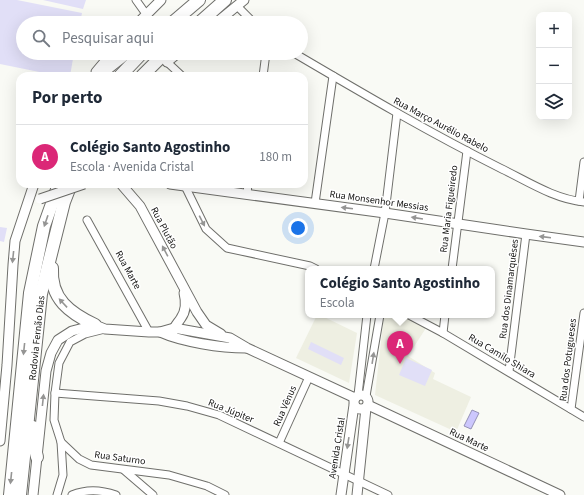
<!DOCTYPE html>
<html lang="pt">
<head>
<meta charset="utf-8">
<style>
	body { margin:0; font-family:"Source Sans 3",sans-serif; background:#f6f6f7; color:#1f2937 }
	.controls { position:absolute; right:12px; top:12px; display:grid; overflow:hidden; border-radius:8px; box-shadow:0 4px 16px #0002 }
	.controls button { width:36px; height:36px; display:grid; place-items:center; padding:0; border:0; border-bottom:1px solid #e0e1e3; background:#fff; color:#1f2937; font:20px sans-serif }
	.you { position:absolute; left:298px; top:228px; width:14px; height:14px; margin:-10px; border:3px solid #fff; border-radius:50%; background:#1a73e8; box-shadow:0 0 0 6px #1a73e833 }
	.badge { display:grid; place-items:center; width:26px; height:26px; border-radius:50%; background:#db2777; color:#fff; font-size:13px; font-weight:700 }
	.pin { position:absolute; translate:-50% -33px; filter:drop-shadow(0 1px 2px #0008) }
	.pin::after { content:''; position:absolute; top:21px; width:14px; height:12px; background:inherit; clip-path:polygon(0 0,100% 0,50% 100%) }
	.popup { position:absolute; left:305px; top:266px; width:190px; height:52px; box-sizing:border-box; display:grid; place-content:center; border-radius:8px; background:#fff; filter:drop-shadow(0 1px 3px #0005); font-size:13px; white-space:nowrap; color:#747a83 }
	.popup b { font-size:15px; color:#1f2937 }
	.popup::after { content:''; position:absolute; left:50%; top:100%; margin-left:-8px; border:8px solid transparent; border-top-color:#fff }
	.list { margin:0; padding:0; list-style:none }
	h2 { display:flex; justify-content:space-between; align-items:center; height:52px; margin:0; padding:0 16px; font-size:17px }
	h2 small { font-size:13px; font-weight:400; color:#747a83 }
	.list li { display:grid; grid-template-columns:26px 1fr auto; gap:12px; align-items:center; box-sizing:border-box; height:64px; padding:0 16px; border-top:1px solid #e0e1e3 }
	.list b { display:block; font-size:15px; white-space:nowrap }
	.list p { margin:0; font-size:13px; white-space:nowrap; color:#747a83 }
	.list em { font-size:13px; font-style:normal; color:#747a83 }
	.icon { flex:none; width:22px; height:22px; fill:none; stroke:currentColor; stroke-width:2; stroke-linecap:round; stroke-linejoin:round }
	.map { position:relative; flex:none; width:584px; height:495px; overflow:hidden }
	.search { position:absolute; background:#fff; box-shadow:0 4px 16px #0002; left:16px; top:16px; width:292px; height:44px; display:flex; align-items:center; gap:10px; box-sizing:border-box; padding:0 14px; border-radius:22px; color:#747a83; font-size:15px }
	.panel { position:absolute; background:#fff; box-shadow:0 4px 16px #0002; left:16px; top:72px; width:292px; height:116px; border-radius:12px }
	.map>svg:first-child { display:block }
	.built { fill:#eeefe2 }
	.green { fill:#e1dff7 }
	.water { fill:#ccc7fd; stroke:#9491b6 }
	.lines { fill:none; stroke-linecap:round; stroke-linejoin:round }
	.street-casing { stroke:#6f6f6b; stroke-width:9 }
	.secondary-casing { stroke:#6f6f6b; stroke-width:11 }
	.highway-casing { stroke:#6f6f6b; stroke-width:14 }
	.street { stroke:#fff; stroke-width:7 }
	.secondary { stroke:#fff; stroke-width:9 }
	.highway { stroke:#fff; stroke-width:12 }
	.secondary-bridge-casing { stroke:#6f6f6b; stroke-width:11; stroke-linecap:butt }
	.secondary-bridge { stroke:#fff; stroke-width:9 }
	.oneway { fill:#959594 }
	.labels { text-anchor:middle; dominant-baseline:central; stroke-width:3; stroke-linejoin:round; paint-order:stroke }
	.street-label { font-size:10px; fill:#131311; stroke:#fff }
</style>
</head>
<body>
<div class="map">
<svg width="584" height="495" viewBox="0 0 584 495">
	<rect width="100%" height="100%" fill="#f9faf5"/>
	<g class="built">
		<path d="M317,315H320L357,333L349,383L296,358Z"/>
		<path d="M384,315H402L426,328L408,356L435,373L433,379L471,397L456,432L375,395Z"/>
	</g>
	<g class="green">
		<path d="M0,0H17L82,13L80,23H23V53H74L70,76H59L0,64Z"/>
		<path d="M43,0H86L83,9Z"/>
		<path d="M0,227L7,228L4,242L0,241Z"/>
		<path d="M311,342L344,358L341,365L308,349Z"/>
		<path d="M406,358L432,370L425,386L399,375Z"/>
	</g>
	<path class="water" d="M472,410L479,413L471,429L464,426Z"/>
	<g class="lines">
		<defs>
			<g id="street">
				<path d="M136,0L146,14"/>
				<path d="M237,6L254,23"/>
				<path d="M294,53C362,93 430,133 500,168C527,181 554,199 584,202"/>
				<path d="M167,62L182,76"/>
				<path d="M263,76L266,53"/>
				<path d="M184,184L206,229L227,248L310,266L316,269"/>
				<path d="M247,194L248,184"/>
				<path d="M579,201L584,162"/>
				<path d="M315,203L333,76"/>
				<path d="M87,220L149,332"/>
				<path d="M374,269L385,213L397,113"/>
				<path d="M452,269L467,151"/>
				<path d="M409,315L443,333L584,417"/>
				<path d="M105,329L85,334L70,342L59,363L55,393L54,420L61,442L79,459L91,465L169,475L207,486L225,495"/>
				<path d="M443,333L445,315"/>
				<path d="M509,371L526,234"/>
				<path d="M55,393L159,401L187,406L219,415L388,495"/>
				<path d="M358,395L367,315"/>
				<path d="M366,396L380,315"/>
				<path d="M571,409L584,313"/>
				<path d="M279,443L309,377"/>
				<path d="M124,470L153,495"/>
				<path d="M57,495L63,475L61,442"/>
				<path d="M72,495C86,489 102,490 116,495"/>
			</g>
			<g id="secondary">
				<path d="M138,23L161,0"/>
				<path d="M216,23L244,0"/>
				<path d="M167,62L178,53"/>
				<path d="M96,72L112,53"/>
				<path d="M121,184L140,206L197,312L206,325L221,334"/>
				<path d="M170,184L385,213L526,234L584,242"/>
				<path d="M160,332C182,342 221,348 246,348"/>
				<path d="M173,332C174,326 178,323 181,318C186,311 186,301 184,293"/>
				<circle cx="361" cy="402" r="7"/>
				<path d="M368,405L560,495"/>
				<path d="M0,441L7,365L13,265L15,241L34,184"/>
				<path d="M33,495L46,371L51,353L58,340L72,331L95,325L105,329L149,332H160L174,328L230,338L247,348L355,398"/>
				<path d="M341,495L354,405"/>
				<path d="M357,495L366,408"/>
			</g>
			<g id="highway">
				<path d="M172,23L199,0"/>
				<path d="M199,23L225,0"/>
				<path d="M97,76L126,53"/>
				<path d="M120,76L142,53"/>
				<path d="M142,76L165,53"/>
				<path d="M52,268C50,299 70,313 95,325"/>
				<path d="M33,427L32,436L37,457"/>
				<path d="M10,495L30,293L44,226L59,184"/>
				<path d="M20,495L41,294L64,202L71,184"/>
			</g>
		</defs>
		<use href="#street" class="street-casing"/>
		<use href="#secondary" class="secondary-casing"/>
		<use href="#highway" class="highway-casing"/>
		<use href="#street" class="street"/>
		<use href="#secondary" class="secondary"/>
		<use href="#highway" class="highway"/>
		<defs>
			<path id="secondary-bridge" d="M40,199L84,184"/>
		</defs>
		<use href="#secondary-bridge" class="secondary-bridge-casing"/>
		<use href="#secondary-bridge" class="secondary-bridge"/>
	</g>
	<defs><path id="oneway-solid" d="M-6-.8H1V-3.2L6.5 0L1 3.2V.8H-6Z"/></defs>
	<g class="oneway">
		<use href="#oneway-solid" transform="translate(347 208) rotate(-173)"/>
		<use href="#oneway-solid" transform="translate(417 218) rotate(-171)"/>
		<use href="#oneway-solid" transform="translate(46 221) rotate(109)"/>
		<use href="#oneway-solid" transform="translate(202 221) rotate(63)"/>
		<use href="#oneway-solid" transform="translate(545 237) rotate(-173)"/>
		<use href="#oneway-solid" transform="translate(165 251) rotate(-118)"/>
		<use href="#oneway-solid" transform="translate(13 257) rotate(96)"/>
		<use href="#oneway-solid" transform="translate(63 303) rotate(-133)"/>
		<use href="#oneway-solid" transform="translate(24 349) rotate(96)"/>
		<use href="#oneway-solid" transform="translate(373 358) rotate(-81)"/>
		<use href="#oneway-solid" transform="translate(43 400) rotate(-84)"/>
		<use href="#oneway-solid" transform="translate(348 443) rotate(99)"/>
		<use href="#oneway-solid" transform="translate(11 478) rotate(96)"/>
	</g>
	<g class="labels">
		<g class="street-label">
			<text transform="translate(441 125) rotate(28)">Rua Março Aurélio Rabelo</text>
			<text transform="translate(379 201) rotate(8)">Rua Monsenhor Messias</text>
			<text transform="translate(449 209) rotate(-83)">Rua Maria Figueiredo</text>
			<text transform="translate(164 228) rotate(62)">Rua Plutão</text>
			<text transform="translate(128 270) rotate(61)">Rua Marte</text>
			<text transform="translate(509 289) rotate(-83)">Rua dos Dinamarquêses</text>
			<text transform="translate(37 338) rotate(-84)">Rodovia Fernão Dias</text>
			<text transform="translate(502 356) rotate(31)">Rua Camilo Shiara</text>
			<text transform="translate(568 360) rotate(-83)">Rua dos Potugueses</text>
			<text transform="translate(285 406) rotate(-66)">Rua Vênus</text>
			<text transform="translate(231 411) rotate(22)">Rua Júpiter</text>
			<text transform="translate(469 440) rotate(25)">Rua Marte</text>
			<text transform="translate(337 448) rotate(-81)">Avenida Cristal</text>
			<text transform="translate(120 458) rotate(8)">Rua Saturno</text>
		</g>
	</g>
</svg>
<div class="controls">
<button>+</button>
<button>−</button>
<button><svg class="icon" aria-label="layers" viewBox="0 0 24 24"><path d="M12 4l9 5-9 5-9-5zM3 14l9 5 9-5"/></svg></button>
</div>
<div class="you"></div>
<div class="pin badge" style="left:400px;top:364px">A</div>
<div class="popup"><b>Colégio Santo Agostinho</b>Escola</div>
<div class="search"><svg class="icon" aria-label="search" viewBox="0 0 24 24"><circle cx="10" cy="10" r="6"/><path d="M15 15l6 6"/></svg>Pesquisar aqui</div>
<section class="panel">
<h2>Por perto<small></small></h2>
<ul class="list">
<li><span class="badge">A</span><div><b>Colégio Santo Agostinho</b><p>Escola · Avenida Cristal</p></div><em>180 m</em></li>
</ul>
</section>
</div>
</body>
</html>
